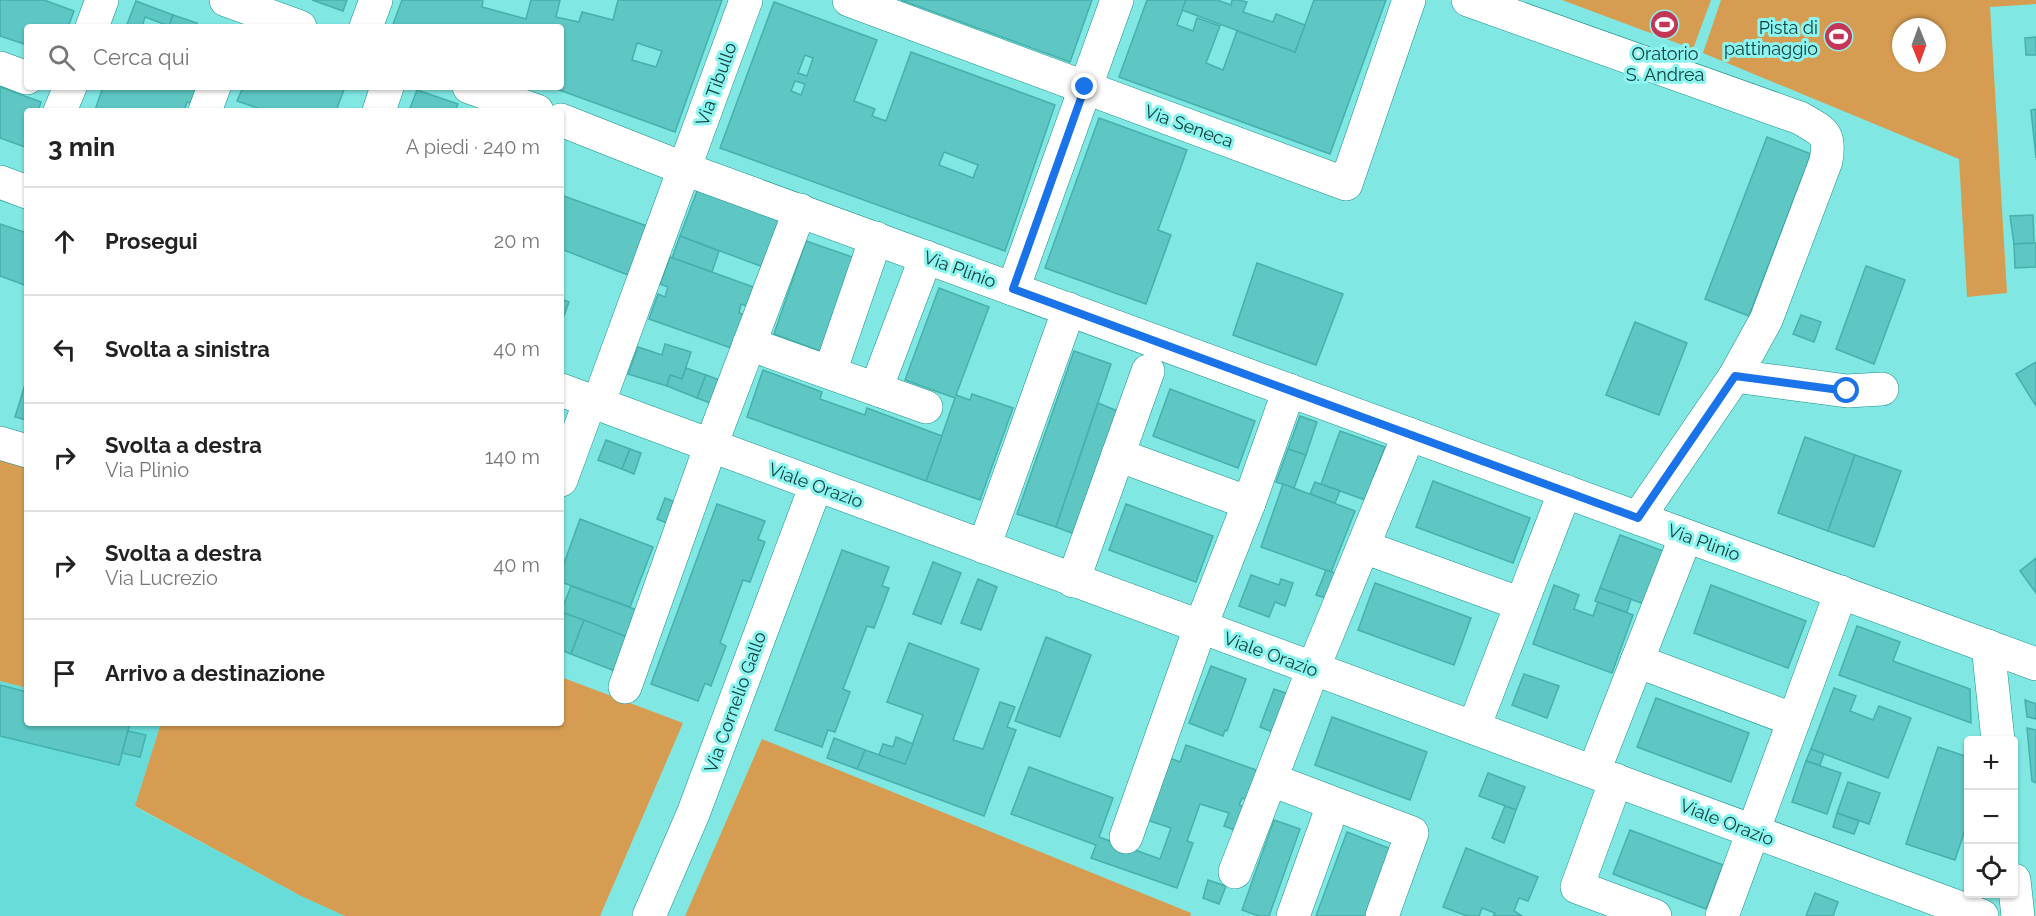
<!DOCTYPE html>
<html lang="it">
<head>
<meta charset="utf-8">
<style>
	body { margin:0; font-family:Raleway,sans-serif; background:#f6f6f6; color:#222 }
	.controls { position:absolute; right:18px; bottom:18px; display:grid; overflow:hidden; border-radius:6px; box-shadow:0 2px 4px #0004 }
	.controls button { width:54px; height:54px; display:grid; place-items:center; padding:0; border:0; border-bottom:2px solid #e0e0e0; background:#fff; color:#222; font:30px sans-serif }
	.compass { position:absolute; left:1892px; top:18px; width:54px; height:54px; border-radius:50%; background:#fff; box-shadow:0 2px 4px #0004; rotate:179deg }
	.stop { position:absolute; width:18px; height:18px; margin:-14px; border:4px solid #1a73e8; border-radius:50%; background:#fff }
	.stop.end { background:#1a73e8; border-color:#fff; box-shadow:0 2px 6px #0008 }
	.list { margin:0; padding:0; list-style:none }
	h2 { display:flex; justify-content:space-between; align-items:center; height:78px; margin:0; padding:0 24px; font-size:26px }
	h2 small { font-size:20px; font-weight:400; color:#767676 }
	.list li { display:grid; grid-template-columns:39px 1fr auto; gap:18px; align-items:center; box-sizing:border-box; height:108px; padding:0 24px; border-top:2px solid #e0e0e0 }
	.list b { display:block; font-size:22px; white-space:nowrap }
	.list p { margin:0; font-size:20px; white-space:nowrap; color:#767676 }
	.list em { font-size:20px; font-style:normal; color:#767676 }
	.icon { flex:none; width:33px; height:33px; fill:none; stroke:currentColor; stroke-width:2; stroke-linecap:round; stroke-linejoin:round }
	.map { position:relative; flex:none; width:2036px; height:916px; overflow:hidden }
	.search { position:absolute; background:#fff; box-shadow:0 2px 4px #0004; left:24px; top:24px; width:540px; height:66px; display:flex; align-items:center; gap:15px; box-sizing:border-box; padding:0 21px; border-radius:6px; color:#767676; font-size:22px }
	.panel { position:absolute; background:#fff; box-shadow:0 2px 4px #0004; left:24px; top:108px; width:540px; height:618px; border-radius:6px }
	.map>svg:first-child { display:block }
	.built { fill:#68dcd8 }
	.green { fill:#d69d52; fill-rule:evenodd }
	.building { fill:#5ec7c3; stroke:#45b0ac; stroke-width:1.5; fill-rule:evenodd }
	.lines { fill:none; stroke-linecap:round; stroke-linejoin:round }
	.minor-casing { stroke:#16908c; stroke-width:34 }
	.minor { stroke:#fff; stroke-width:33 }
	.route { stroke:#1a73e8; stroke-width:8 }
	.labels { text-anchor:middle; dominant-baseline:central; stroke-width:6; stroke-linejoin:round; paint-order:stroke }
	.poi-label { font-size:18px; fill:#13403f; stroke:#8df5f0; text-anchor:end }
	.street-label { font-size:18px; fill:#13403f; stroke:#8df5f0 }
</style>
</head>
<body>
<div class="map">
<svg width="2036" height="916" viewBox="0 0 2036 916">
	<rect width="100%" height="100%" fill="#80e7e3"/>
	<path class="built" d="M0,681L27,688V723H161L135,807L301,896L345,916H0Z"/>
	<g class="green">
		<path d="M1562,0H1711L1693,49Z"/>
		<path d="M1721,0H2036V4L1990,7L2007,293L1967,297L1959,159L1703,53ZM1901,27H1937V63H1901Z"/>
		<path d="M0,458L27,467V688L0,681Z"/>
		<path d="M561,677L683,723L600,916H345L301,896L135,806L161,723H561Z"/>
		<path d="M762,739L1191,913L1190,916H685Z"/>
	</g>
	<g class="building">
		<path d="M0,0H44L74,11L68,27H27V45L0,36Z"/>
		<path d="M312,0H347L343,11Z"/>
		<path d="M402,0H483L482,7L526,19L531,0H560L556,17L579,22L582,12L613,20L618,0H722L675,132L551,87H561V27H392ZM637,43L662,51L656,67L632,60Z"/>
		<path d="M901,0H1092L1070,62Z"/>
		<path d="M1147,0H1186L1177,25L1193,31L1197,18L1220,26L1206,63L1223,70L1237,31L1295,52L1314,0H1386L1330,154L1119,77Z"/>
		<path d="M1186,0H1217L1231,5L1232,0H1239L1247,2L1243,12L1273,22L1276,14L1305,25L1295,52L1182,10Z"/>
		<path d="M136,1L173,15L169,26L145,17L142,27H126Z"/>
		<path d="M774,2L877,40L854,101L875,109L872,116L886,121L911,52L1055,105L1005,251L720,148ZM805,55L813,58L807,76L798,73ZM795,81L805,84L801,95L791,91ZM944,152L978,165L973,178L939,165Z"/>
		<path d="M173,15L197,23L196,27H169Z"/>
		<path d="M2036,37V55H2026L2025,38Z"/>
		<path d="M0,87L41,102L38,111H27V142L25,147L0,138Z"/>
		<path d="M103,87H200L194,104L187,102L184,111H97L95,110Z"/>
		<path d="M243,87H345L336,111H266L237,101Z"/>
		<path d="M417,90L458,104L455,111H409Z"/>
		<path d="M2036,109V158L2031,110Z"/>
		<path d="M1099,118L1187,150L1158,230L1171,235L1146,304L1045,268Z"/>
		<path d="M1767,137L1811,154L1749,316L1705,299Z"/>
		<path d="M699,186L781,217L763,267L680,236Z"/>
		<path d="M561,195L647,226L628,275L561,249Z"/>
		<path d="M2033,215L2034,243L2014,244L2010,216Z"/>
		<path d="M0,224L27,233V286L0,276Z"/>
		<path d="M680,236L719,251L712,272L672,258Z"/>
		<path d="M806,241L861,260L828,354L774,334Z"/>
		<path d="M2034,243H2036V267L2015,268L2014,244Z"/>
		<path d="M670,257L756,288L749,307L741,304L739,313L746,315L734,349L649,319L658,294L665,297L668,287L660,284Z"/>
		<path d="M1257,263L1343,294L1316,365L1233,335Z"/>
		<path d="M1866,266L1905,280L1874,364L1836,349Z"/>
		<path d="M939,288L989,307L956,395L970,400L972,394L1013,408L980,500L926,481L955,398L905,380Z"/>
		<path d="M561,299L569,302L561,324Z"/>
		<path d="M1801,315L1821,322L1814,342L1793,334Z"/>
		<path d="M1635,322L1687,343L1659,415L1606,395Z"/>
		<path d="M665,344L691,352L682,379L670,375L667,386L628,374L638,347L662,355Z"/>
		<path d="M1074,351L1111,364L1056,527L1017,514Z"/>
		<path d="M2036,362V406L2016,374Z"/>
		<path d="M686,368L706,375L697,398L667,386L670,375L682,379Z"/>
		<path d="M763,370L822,392L820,399L865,415L867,408L942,436L926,481L747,417Z"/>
		<path d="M706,375L722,381L713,404L697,398Z"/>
		<path d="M27,378V420L15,417Z"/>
		<path d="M1170,389L1255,421L1238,468L1153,436Z"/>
		<path d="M1098,403L1120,412L1077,535L1056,527Z"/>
		<path d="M1300,416L1317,422L1306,455L1288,449Z"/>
		<path d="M1340,431L1385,447L1365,500L1321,484Z"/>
		<path d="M1805,437L1855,455L1828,531L1778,513Z"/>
		<path d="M606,440L630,449L622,469L598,460Z"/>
		<path d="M630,449L641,453L634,474L622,469Z"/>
		<path d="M1288,449L1306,455L1294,488L1276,482Z"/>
		<path d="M1855,455L1901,471L1874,547L1828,531Z"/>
		<path d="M1433,481L1530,518L1513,563L1416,527Z"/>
		<path d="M1315,482L1340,491L1335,503L1310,494Z"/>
		<path d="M1283,484L1355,511L1331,572L1261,547Z"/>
		<path d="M665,498L677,503L669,524L657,519Z"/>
		<path d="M717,504L765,521L758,539L765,542L750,582L743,580L720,643L726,646L711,686L705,683L698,701L651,684Z"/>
		<path d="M1126,504L1213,536L1196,582L1109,550Z"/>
		<path d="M580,519L653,547L630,607L561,582V572Z"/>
		<path d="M1620,535L1663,551L1644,604L1600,588Z"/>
		<path d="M842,550L889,567L882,586L889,588L874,628L867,626L843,689L850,692L835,732L828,730L822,747L775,730Z"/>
		<path d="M2036,558V593L2020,571Z"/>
		<path d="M933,562L961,573L941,624L913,614Z"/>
		<path d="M1326,570L1338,574L1329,599L1316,595Z"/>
		<path d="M1251,575L1279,585L1281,579L1293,583L1285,606L1275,602L1269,617L1239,606Z"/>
		<path d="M978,579L997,587L981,630L961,623Z"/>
		<path d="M1375,583L1471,618L1454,665L1358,630Z"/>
		<path d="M1554,585L1579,595L1574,609L1593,616L1598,602L1633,615L1612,673L1533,644Z"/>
		<path d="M1711,585L1806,621L1788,668L1694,633Z"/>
		<path d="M571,586L637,610L627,637L561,612Z"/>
		<path d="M1600,588L1631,599L1627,612L1595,601Z"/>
		<path d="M561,612L584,620L571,654L561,650Z"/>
		<path d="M584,620L627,637L615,671L571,654Z"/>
		<path d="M1857,626L1900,642L1893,661L1970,689L1971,723L1839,675Z"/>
		<path d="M1046,637L1091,655L1060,737L1015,721Z"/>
		<path d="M909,643L979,669L953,740L983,749L1000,702L1015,707L1007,727L1016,730L984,816L857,769L865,750L905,764L923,715L887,702Z"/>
		<path d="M1211,666L1246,679L1227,731L1225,730L1223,736L1189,723Z"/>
		<path d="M1524,674L1559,686L1547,718L1512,705Z"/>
		<path d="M0,685L27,692V723H130L119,765L0,736Z"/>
		<path d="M1834,688L1856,696L1850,711L1873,720L1879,706L1911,718L1888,778L1811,749Z"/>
		<path d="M1274,689L1294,696L1280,735L1260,727Z"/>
		<path d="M1656,698L1749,733L1731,782L1637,747Z"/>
		<path d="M2025,700L2036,704V719L2027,717Z"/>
		<path d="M1332,717L1427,752L1410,800L1315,765Z"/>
		<path d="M2027,728L2036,730V783L2032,781Z"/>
		<path d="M128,731L146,735L140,757L122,753Z"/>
		<path d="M896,737L913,744L905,764L879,755L883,744L893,747Z"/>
		<path d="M834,738L865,750L857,769L827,758Z"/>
		<path d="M1186,745L1259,771L1248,800L1242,798L1239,805L1246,807L1237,831L1224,826L1229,813L1200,804L1187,841L1193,843L1177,888L1091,858L1096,845L1011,814L1029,767L1113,798L1099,837L1160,859L1171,828L1147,820L1170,758L1180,762Z"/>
		<path d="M1938,747L1968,757V825L1967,824L1955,860L1906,844Z"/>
		<path d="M1811,749L1824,754L1820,765L1806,761Z"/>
		<path d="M1806,761L1841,773L1827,814L1792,802Z"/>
		<path d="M1488,773L1525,787L1516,810L1479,796Z"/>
		<path d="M1848,782L1880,793L1869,824L1837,813Z"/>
		<path d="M1505,806L1516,810L1504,843L1492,838Z"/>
		<path d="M1837,813L1859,821L1854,834L1833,827Z"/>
		<path d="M1274,820L1300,829L1269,916H1259L1242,910Z"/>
		<path d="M1630,830L1723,865L1706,909L1613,874Z"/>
		<path d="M1347,832L1391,849L1366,916H1316Z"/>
		<path d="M1466,848L1538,877L1528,901L1519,898L1514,911L1522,916H1493L1495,913L1482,908L1479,916H1467L1443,907Z"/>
		<path d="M1208,880L1226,886L1219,904L1203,898Z"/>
		<path d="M1815,893L1838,902L1833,916H1806Z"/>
	</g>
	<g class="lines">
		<defs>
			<g id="minor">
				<path d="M226,0L300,27"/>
				<path d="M849,0L1346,184L1409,0"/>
				<path d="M1468,0L1800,118C1823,132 1831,132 1826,161L1766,320L1735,376L1638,518"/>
				<path d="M92,27L102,0"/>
				<path d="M366,27L376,0"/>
				<path d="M0,68L27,78"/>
				<path d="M469,87L537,111"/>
				<path d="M60,111L70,87"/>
				<path d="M205,111L214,87"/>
				<path d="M379,111L387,87"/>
				<path d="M561,120L685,169L2036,664"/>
				<path d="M0,182L27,192"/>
				<path d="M1013,289L1117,0"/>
				<path d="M749,344L926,407"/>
				<path d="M830,372L876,238"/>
				<path d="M1735,376L1847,391L1882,389"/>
				<path d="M876,389L926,257"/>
				<path d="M561,390L1982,916"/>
				<path d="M598,404L746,0"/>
				<path d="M0,443L27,451"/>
				<path d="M1118,455L1249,503"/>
				<path d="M561,480L590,401"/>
				<path d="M984,547L1069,309"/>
				<path d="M1364,547L1521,604"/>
				<path d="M1073,581L1148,371"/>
				<path d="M1988,646L1998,740"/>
				<path d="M1637,661L1794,720"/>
				<path d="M625,687L711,445L800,210"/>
				<path d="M1474,727L1565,491"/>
				<path d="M1594,771L1686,536"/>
				<path d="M1272,780L1412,833L1382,916"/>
				<path d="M1616,780L1577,887L1655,916"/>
				<path d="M1126,837L1200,628L1249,503L1289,390"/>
				<path d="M1235,872L1313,669L1409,434"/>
				<path d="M2014,880L2018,916"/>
				<path d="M649,916L693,814L816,485"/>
				<path d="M1293,916L1333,805"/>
				<path d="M1722,916L1841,592"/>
			</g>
		</defs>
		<use href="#minor" class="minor-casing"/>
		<use href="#minor" class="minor"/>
	</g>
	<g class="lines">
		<path class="route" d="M1085,87L1013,289L1638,518L1735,376L1847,391"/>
	</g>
	<defs>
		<symbol id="stadium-disc" viewBox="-11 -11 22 22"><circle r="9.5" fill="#c53556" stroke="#8df5f0"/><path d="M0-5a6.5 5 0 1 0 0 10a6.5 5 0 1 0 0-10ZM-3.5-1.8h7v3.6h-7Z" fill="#fff"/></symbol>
	</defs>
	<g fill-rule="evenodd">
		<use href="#stadium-disc" x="1648" y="8" width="33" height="33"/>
		<use href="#stadium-disc" x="1822" y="20" width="33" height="33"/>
	</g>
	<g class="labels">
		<g class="poi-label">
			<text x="1818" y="27">Pista di<tspan x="1818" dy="21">pattinaggio</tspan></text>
			<text x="1665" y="53" text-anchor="middle">Oratorio<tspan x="1665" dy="21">S. Andrea</tspan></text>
		</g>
		<g class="street-label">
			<text transform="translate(716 84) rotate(-70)">Via Tibullo</text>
			<text transform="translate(1189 126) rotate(20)">Via Seneca</text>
			<text transform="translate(960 269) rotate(20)">Via Plinio</text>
			<text transform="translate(816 485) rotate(20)">Viale Orazio</text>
			<text transform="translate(1704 542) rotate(20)">Via Plinio</text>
			<text transform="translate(1271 654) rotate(20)">Viale Orazio</text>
			<text transform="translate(735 702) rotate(-70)">Via Cornelio Gallo</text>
			<text transform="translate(1727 822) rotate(21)">Viale Orazio</text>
		</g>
	</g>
</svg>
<div class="controls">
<button>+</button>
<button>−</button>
<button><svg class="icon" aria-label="locate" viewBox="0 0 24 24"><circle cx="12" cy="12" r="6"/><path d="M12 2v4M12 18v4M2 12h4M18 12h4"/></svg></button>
</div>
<svg class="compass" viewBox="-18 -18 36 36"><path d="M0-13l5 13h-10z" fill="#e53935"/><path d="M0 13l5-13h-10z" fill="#767676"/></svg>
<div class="stop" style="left:1847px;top:391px"></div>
<div class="stop end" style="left:1085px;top:87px"></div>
<div class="search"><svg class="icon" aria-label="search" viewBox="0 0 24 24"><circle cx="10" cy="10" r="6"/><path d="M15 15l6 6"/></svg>Cerca qui</div>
<section class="panel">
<h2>3 min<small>A piedi · 240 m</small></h2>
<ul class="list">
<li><svg class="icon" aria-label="ahead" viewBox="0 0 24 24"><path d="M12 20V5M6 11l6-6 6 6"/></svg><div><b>Prosegui</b></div><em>20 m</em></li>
<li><svg class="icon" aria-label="left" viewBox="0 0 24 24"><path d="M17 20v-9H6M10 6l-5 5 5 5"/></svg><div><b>Svolta a sinistra</b></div><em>40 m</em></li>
<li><svg class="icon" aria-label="right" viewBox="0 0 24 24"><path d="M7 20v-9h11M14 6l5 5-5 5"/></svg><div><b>Svolta a destra</b><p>Via Plinio</p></div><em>140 m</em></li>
<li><svg class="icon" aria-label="right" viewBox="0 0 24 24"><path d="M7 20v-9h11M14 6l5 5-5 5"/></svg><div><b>Svolta a destra</b><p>Via Lucrezio</p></div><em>40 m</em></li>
<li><svg class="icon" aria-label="arrive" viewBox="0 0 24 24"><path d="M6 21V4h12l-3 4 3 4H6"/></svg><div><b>Arrivo a destinazione</b></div></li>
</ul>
</section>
</div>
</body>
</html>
